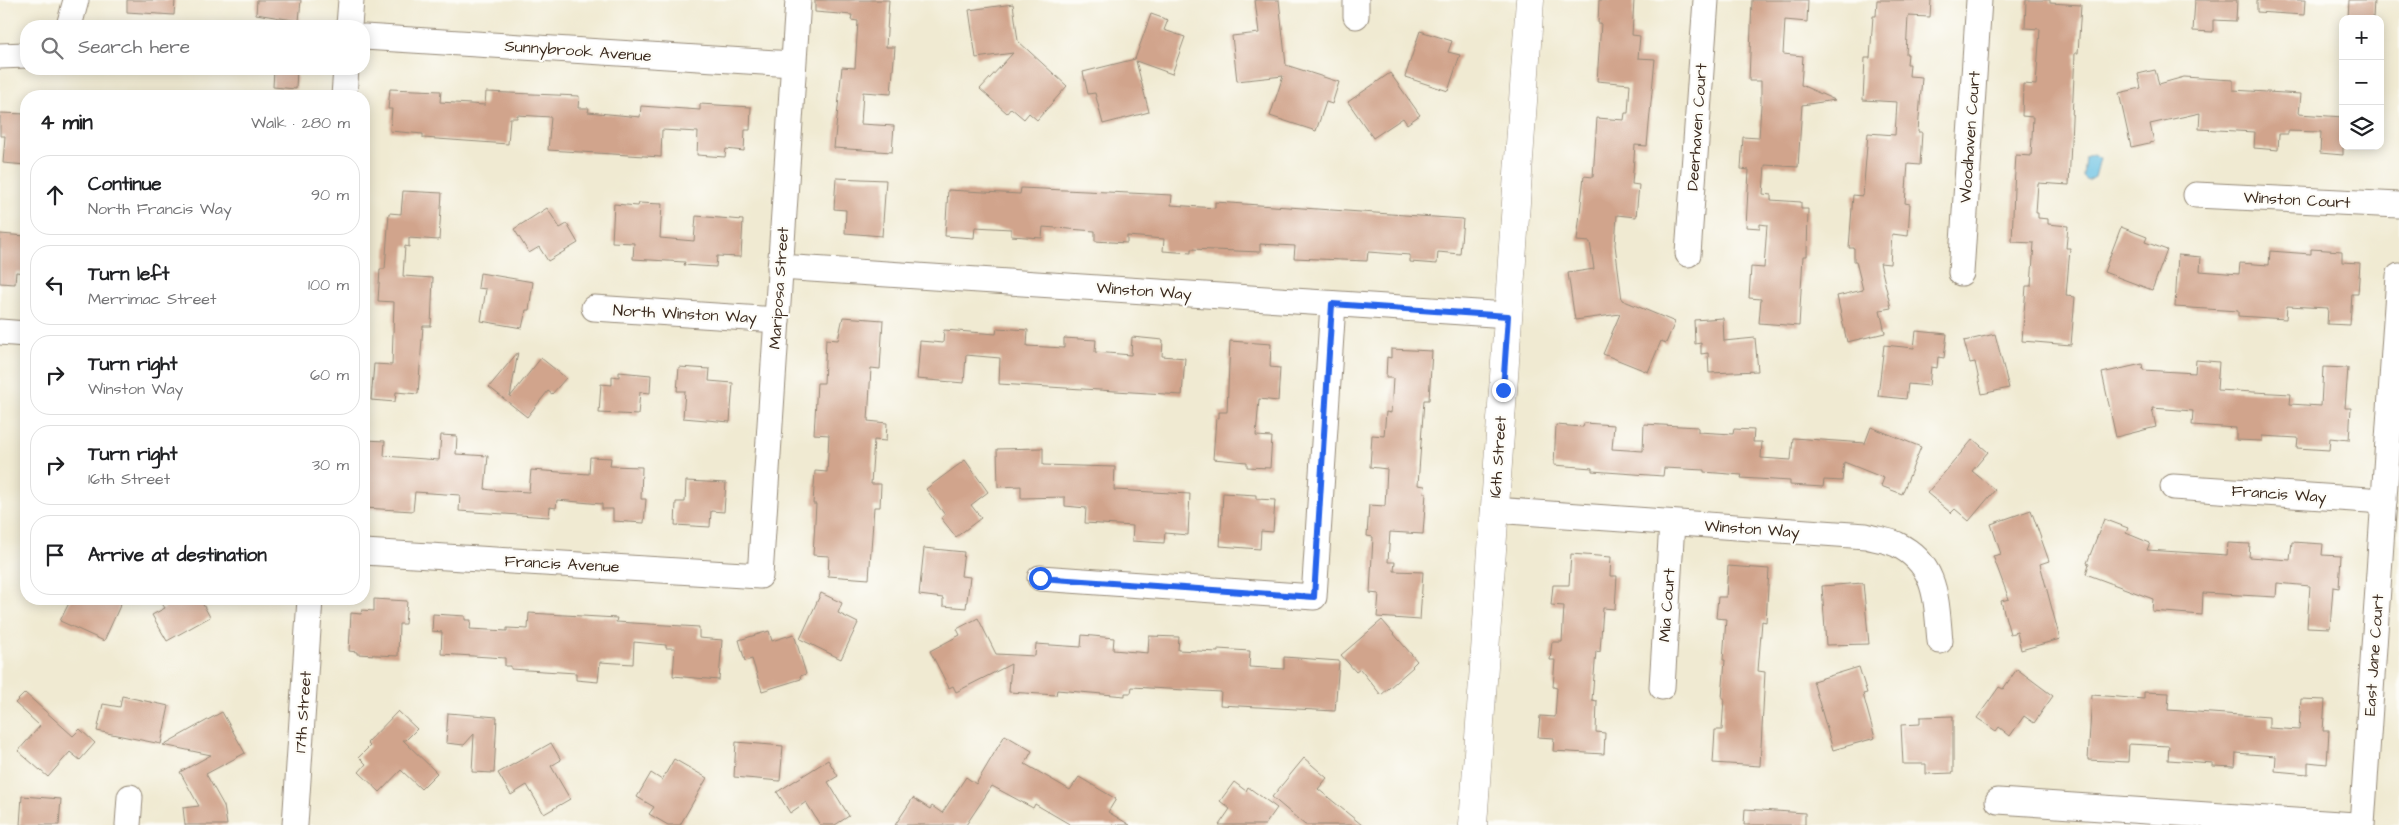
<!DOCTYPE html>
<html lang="en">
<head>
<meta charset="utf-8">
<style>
	body { margin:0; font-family:"Architects Daughter",sans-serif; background:#f6f6f6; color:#202124 }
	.controls { position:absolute; right:15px; top:15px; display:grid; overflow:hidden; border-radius:10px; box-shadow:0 2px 12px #0003 }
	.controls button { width:45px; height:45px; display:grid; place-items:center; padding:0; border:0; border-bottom:1px solid #e0e0e0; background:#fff; color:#202124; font:25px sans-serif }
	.stop { position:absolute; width:15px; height:15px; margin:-11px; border:4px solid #2563eb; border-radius:50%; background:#fff }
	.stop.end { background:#2563eb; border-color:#fff; box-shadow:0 1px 5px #0008 }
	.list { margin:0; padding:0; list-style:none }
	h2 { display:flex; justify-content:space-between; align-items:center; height:65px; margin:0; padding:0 20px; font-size:21px }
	h2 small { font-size:16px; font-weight:400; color:#757577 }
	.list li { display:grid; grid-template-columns:32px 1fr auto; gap:15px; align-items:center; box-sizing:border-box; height:80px; margin:0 10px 10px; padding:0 10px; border:1px solid #e0e0e0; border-radius:20px }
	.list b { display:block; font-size:19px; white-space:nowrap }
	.list p { margin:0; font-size:16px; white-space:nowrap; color:#757577 }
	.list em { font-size:16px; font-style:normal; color:#757577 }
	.icon { flex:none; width:28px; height:28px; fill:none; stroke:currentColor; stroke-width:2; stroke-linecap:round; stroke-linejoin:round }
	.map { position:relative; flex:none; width:2399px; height:825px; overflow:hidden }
	.search { position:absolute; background:#fff; box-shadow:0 2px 12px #0003; left:20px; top:20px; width:350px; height:55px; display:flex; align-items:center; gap:12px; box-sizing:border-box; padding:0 18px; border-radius:20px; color:#757577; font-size:19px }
	.panel { position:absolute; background:#fff; box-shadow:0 2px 12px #0003; left:20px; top:90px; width:350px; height:515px; border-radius:20px }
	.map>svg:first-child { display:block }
	.water { fill:#65bfe2; stroke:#507480 }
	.building { fill:#d1a48c }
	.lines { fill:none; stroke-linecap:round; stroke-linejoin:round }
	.minor-casing { stroke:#968a78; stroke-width:27 }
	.major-casing { stroke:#968a78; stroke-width:29 }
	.minor { stroke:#fff; stroke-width:25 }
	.major { stroke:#fff; stroke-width:28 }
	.route { stroke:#2563eb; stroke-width:6 }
	.labels { text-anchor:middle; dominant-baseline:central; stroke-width:4.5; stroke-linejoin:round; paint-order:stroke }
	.street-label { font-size:16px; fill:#3b2a1e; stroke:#fdfcf7 }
</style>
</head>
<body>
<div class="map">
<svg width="2399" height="825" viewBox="0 0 2399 825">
	<rect width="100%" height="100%" fill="#fdfcf7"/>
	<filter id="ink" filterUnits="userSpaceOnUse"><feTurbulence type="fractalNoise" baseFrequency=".02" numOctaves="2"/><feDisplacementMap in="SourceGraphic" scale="10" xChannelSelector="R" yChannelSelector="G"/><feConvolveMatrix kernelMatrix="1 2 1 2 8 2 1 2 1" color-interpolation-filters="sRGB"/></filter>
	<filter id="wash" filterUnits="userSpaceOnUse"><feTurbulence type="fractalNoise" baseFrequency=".0096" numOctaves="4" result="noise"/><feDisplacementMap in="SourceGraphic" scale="20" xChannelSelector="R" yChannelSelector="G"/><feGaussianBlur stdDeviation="1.12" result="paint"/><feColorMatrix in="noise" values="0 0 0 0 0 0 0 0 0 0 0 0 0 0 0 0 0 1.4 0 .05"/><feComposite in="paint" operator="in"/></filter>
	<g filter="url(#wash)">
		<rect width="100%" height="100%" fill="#f0ead2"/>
		<path class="water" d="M2093,154L2100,158L2095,177L2088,181L2083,177L2085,157Z"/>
		<g id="blocks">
			<g class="building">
				<path d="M127,0H175L174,15L127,12Z"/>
				<path d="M257,0H301L299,21L256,14Z"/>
				<path d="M815,0H889L886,47H895L891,94L863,92L861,124L894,126L892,152L834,148L842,67L855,68L858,21L851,20L852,15L815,12Z"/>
				<path d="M1255,0H1279L1286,65L1339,82L1332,104L1326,102L1316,131L1270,116L1283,76L1237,81L1232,36L1259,33Z"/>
				<path d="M1599,0H1634L1632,35L1640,36L1638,58L1655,59L1647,146L1635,145L1632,184L1639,185L1636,217L1617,215L1615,245L1622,300L1675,322L1666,343L1661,341L1648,372L1603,354L1620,314L1575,320L1568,273L1594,269L1590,242L1577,241L1584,176L1593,177L1597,118L1624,120L1625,113H1628L1630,84L1597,81L1601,23H1598Z"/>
				<path d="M1752,0H1808L1807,22L1785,20L1783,54L1803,56L1801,85L1835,100L1802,105L1798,167L1765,165L1763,194L1771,195V200L1801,202V209H1808L1807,256H1803L1799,326L1759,323L1761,299L1749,298L1751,267L1764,268L1767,225L1760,224V228L1746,227L1749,170L1741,169L1743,137L1759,138L1761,105V81H1749Z"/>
				<path d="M1877,0H1931L1930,17L1908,16L1906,54H1908L1907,64H1910L1909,76L1922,77L1918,132H1922L1920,165L1908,164L1905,203L1910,204L1908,236L1892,234L1890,264L1880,263L1891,308L1880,310L1885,333L1847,342L1837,296L1863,290L1856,261H1854V248H1849L1853,195L1863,196L1868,133L1895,135L1897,102L1863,100L1865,58H1870L1873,16H1876Z"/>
				<path d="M2026,0H2050V3L2081,5L2078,53H2075L2069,185L2038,183L2036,213H2038V218L2048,219V224L2068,226L2066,248H2070L2066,296L2075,297L2071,345L2022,341L2026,286H2031L2034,243L2012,242L2014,188L2016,155L2031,156L2033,117L2022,116L2023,84L2036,85L2040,29L2025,28Z"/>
				<path d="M2195,0H2237L2236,21L2213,20V32L2193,31Z"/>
				<path d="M2257,0H2305L2304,15L2257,12Z"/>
				<path d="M2349,0H2374L2373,19H2348Z"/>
				<path d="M1013,4L1018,41L1067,86L1037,120L1029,113L1024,119L1011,108L1007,113L980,89L1013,53L976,58L969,10Z"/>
				<path d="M1151,14L1168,20L1164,30L1185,37L1172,74L1136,61L1149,112L1103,124L1095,93L1088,94L1083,72L1135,59Z"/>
				<path d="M1420,31L1452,41L1448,52L1460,55L1448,91L1405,77Z"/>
				<path d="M274,69H297L296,89L273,87Z"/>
				<path d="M2155,70L2159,84L2184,77L2233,80V90L2301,94L2299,114L2343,117V155L2320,153L2321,132L2288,131V134H2279L2278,150L2254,148L2255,132L2199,129L2200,113L2150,124L2154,142L2131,147L2119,93L2141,88L2138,74Z"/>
				<path d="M1390,73L1420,115L1407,124L1403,118L1373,138L1348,102Z"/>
				<path d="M390,89L441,91L440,102L485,105L486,92L579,96L578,108H589L588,112L640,117L641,106L700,110V104L751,107L750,130H745L744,151L726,149L725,157L697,155L698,132L662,130L661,157L548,150L551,117L517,115V118H510L508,144L423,138V134L390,131L392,109H388Z"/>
				<path d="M0,113L26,114V165L3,163L5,136H0Z"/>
				<path d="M836,178L886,180L882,236L845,233L846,210L834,209Z"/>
				<path d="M1021,188L1172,195L1171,205L1215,208V202L1463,219L1460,254L1438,252L1437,264L1410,262V255L1368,252L1367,261L1294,258L1295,246L1260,244V252L1191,249V253L1163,251L1164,239L1127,236V243L1095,241V231L1043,227L1042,238L1011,236V229L975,227L974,238L945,236L948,190L1020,194Z"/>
				<path d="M403,191L442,193L439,240L409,238V247L405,246L403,276L433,278L431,326H423L418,394L396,392L395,402L371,400L374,364L392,365L394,302L378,301L380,269H385L389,213L401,214Z"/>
				<path d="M639,203L662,204L660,238L694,241L696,216L743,220L741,257L717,256L716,267L684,265L685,262L633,259L634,243L612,242L614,204L638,206Z"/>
				<path d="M547,208L560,228L567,224L578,243L548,261L539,247L529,253L514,229Z"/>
				<path d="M2121,227L2147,237L2145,242L2167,250L2152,290L2104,272Z"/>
				<path d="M0,234L26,236V273L16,272L15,284L0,283Z"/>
				<path d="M2311,249L2342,251V262L2360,263L2358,294H2352L2350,325L2327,324L2328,308L2287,306L2286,319L2238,316V311L2175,307L2178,255L2201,257L2200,271L2239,274L2240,263L2269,265L2270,251L2311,254Z"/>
				<path d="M480,273L533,282L529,310H526L522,328L481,321L486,289L478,288Z"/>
				<path d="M843,317L883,320L880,369L871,368L868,421L887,423L886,441L874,440L871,484H881L880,507H874L869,579L828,576L829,556L813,555L816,504H813L815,471L827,472L829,435L814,434L817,383H824L826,339L838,340Z"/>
				<path d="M1723,318L1724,341L1755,338L1758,371L1709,373L1708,353L1701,354V343L1695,344L1694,320Z"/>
				<path d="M997,328L1028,330L1027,346L1064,348V338L1096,340L1095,352L1131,355L1132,337L1163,340L1162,356L1185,358L1182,395L999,384L1000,358L966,355L964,383L917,379L920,341L943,343L944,330L996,334Z"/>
				<path d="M1916,331L1947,334L1944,358L1938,357L1937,368L1931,367L1929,386L1908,384L1906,399L1878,396L1884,345L1914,348Z"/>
				<path d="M1995,334L2009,388L1982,394L1975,362L1970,363L1964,341Z"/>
				<path d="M1230,341L1271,344L1270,367L1280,368L1278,401L1259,399L1256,436L1272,437L1270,468L1247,467V462L1213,459L1216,418H1219V412H1227Z"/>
				<path d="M1391,349L1432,351L1429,400H1424L1418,485L1425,486L1424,493H1426L1423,534L1390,532L1388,562H1395L1394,571L1423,572L1420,620L1377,617L1379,594L1370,593L1373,537L1367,536L1369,505L1385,506L1387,469L1370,467L1372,435L1384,436L1386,412L1391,413L1393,378H1386L1387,357L1391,358Z"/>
				<path d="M518,352L510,397L541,358L566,378L552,394L548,391L527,417L489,387Z"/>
				<path d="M2196,360L2219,362L2217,390L2291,394L2290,404L2321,406L2323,367L2348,368L2345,408H2351L2349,440L2330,438L2329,450L2297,448L2298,438L2262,436V441L2236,440V428L2192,425L2193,411L2152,408L2156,427L2116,437L2102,373L2142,364L2143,370L2195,373Z"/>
				<path d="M679,367L710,369L709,381L733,383L730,422L683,418L685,391H677Z"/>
				<path d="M619,372L651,375L650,393L640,392L638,415L599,413L601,384L612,385V376L619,377Z"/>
				<path d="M1584,423L1614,425L1612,449L1643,451L1644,424L1698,427V432L1733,434L1734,429L1754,430L1753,442H1762L1761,458L1791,460L1793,438L1865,443L1871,427L1921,447L1902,494L1881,486L1884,478L1844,462L1842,481L1824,480L1823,487L1790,485V481L1741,478L1742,475L1704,472V470L1664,468L1663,476L1592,471V468L1554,465L1556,425L1583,427Z"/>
				<path d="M441,435L457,436L456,454L488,456L485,489L491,490L529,492L531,470L589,474L590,457L611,458L610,466L642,467L641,499H646L644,523L613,521V509H602V504L557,500L556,508L550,507L549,517L459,511L460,495L415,492L413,511L364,508L366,440L385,441L384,456L439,460Z"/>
				<path d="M1973,439L1988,452L1972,471L1995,490L1969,521L1955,509L1951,513L1927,493Z"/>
				<path d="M1043,448V465L1115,467L1114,490L1190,494L1188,535L1165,533L1164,543L1132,541L1133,526L1085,523L1086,508L1065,506V497L1021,498V486L998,487L997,449Z"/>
				<path d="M965,460L988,492L971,505L981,518L956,537L941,518L945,515L926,489Z"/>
				<path d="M686,481L726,483L724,512L711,511L710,527L675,525L676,502H685Z"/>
				<path d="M1223,493L1256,495V499L1275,500L1273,532L1261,531L1260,549L1220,546Z"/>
				<path d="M2031,510L2049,561L2040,564L2060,639L2021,650L2017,632L2010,634L2001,601L2009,599L1993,556L2001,554L1991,524Z"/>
				<path d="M2104,519L2128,528L2126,533L2150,543L2147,550L2227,555L2228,543L2250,544L2249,557L2290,560L2292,542L2323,544L2322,555L2341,556L2339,588L2333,587L2330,628L2307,627L2310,586L2277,583L2276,597L2203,593L2202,615L2152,611L2153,599L2086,574L2089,564L2087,563Z"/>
				<path d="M924,548L964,552L961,576L970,577L966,608L943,606V598L919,595Z"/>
				<path d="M1571,554L1611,557L1610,576H1617L1615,609L1603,608L1600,652L1596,651L1592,700L1597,701L1596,732L1605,733L1604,754L1553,751L1554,738L1538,737L1540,716L1555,717L1557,688L1553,687L1555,660H1550L1552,642H1562L1564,606L1551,605L1553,585H1569Z"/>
				<path d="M1728,566L1769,569L1766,622L1762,621L1758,671L1765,672L1760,766L1713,763L1715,730H1722L1724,698H1722L1725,660H1723L1726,619L1716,618L1718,597H1726Z"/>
				<path d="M1863,583L1869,644L1826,645L1822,586Z"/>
				<path d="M821,593L842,603L838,613L858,623L841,659L800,639Z"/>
				<path d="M71,599H123L104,641L60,621Z"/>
				<path d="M159,599H200L210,617L167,641L152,615L165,608Z"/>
				<path d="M374,599L407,601L405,624H399L398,656L357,654V652L349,651L351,613L361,614L362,610L374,611Z"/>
				<path d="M529,613L617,618L616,622L699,627V638L722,640L719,680L673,676L675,648H666V645L634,642L633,664L600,662L598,682L576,680V673L511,669V666H505V658L441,654L442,632L432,631L433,614L465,616V620H471L470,629L507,631V628L528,629Z"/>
				<path d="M978,618L996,654L1035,656L1036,644L1081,647L1082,635L1114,638L1113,650L1148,653L1149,636L1179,637L1178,650L1218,652V649L1250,651L1249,667L1284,669V657L1339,661L1335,711L1220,705L1221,692L1132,687L1131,693H1125V696L1057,690L1056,695L1009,692L1011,664L956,692L953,686L949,688L930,651L960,635L957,629Z"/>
				<path d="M1382,620L1417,661L1412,666L1413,667L1381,695L1360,669L1356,672L1341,655Z"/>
				<path d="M769,631L772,641L794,634L806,674L800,676L801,679L762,691L752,659L745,661L739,640Z"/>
				<path d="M1859,667L1867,693L1863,694L1875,738L1833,750L1813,681Z"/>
				<path d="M2017,669L2053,696L2034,723L2024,716L2010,736L1999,727L1996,731L1977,718L1999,687L2003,689Z"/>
				<path d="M2144,692L2169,693L2168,710L2269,717V728L2299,730L2301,699L2325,700L2323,731H2329L2327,764L2308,762V774L2275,771L2276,756L2236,753L2235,767L2213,766V763L2168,760L2169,746L2129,744L2128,762L2088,760L2092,695L2144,699Z"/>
				<path d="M25,693L73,736L80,729L95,743L80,760L70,752L48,777L18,751L40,726L15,703Z"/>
				<path d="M122,696L169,706L161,744L97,731L103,704L120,707Z"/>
				<path d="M398,711L417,729L406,740H403L437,773L421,789L401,770L380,792L359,772L366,764L359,757L370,746L367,743Z"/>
				<path d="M222,712L245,753L206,774L224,806L227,825H185L183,808L199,806L180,772L211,755L163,745Z"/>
				<path d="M448,713L497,717L494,773L472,772L474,734L464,745L446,743Z"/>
				<path d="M1953,716V773L1926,774V764H1903L1901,725L1920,724V717Z"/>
				<path d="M1005,735L1032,751L1025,764L1070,790L1079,777L1116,799L1108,812L1130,825H1071L1035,804L1033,808L992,786L966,825H895L913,798L930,809L932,806L942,813L966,777L976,784Z"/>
				<path d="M736,742L783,746L780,781L734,777Z"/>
				<path d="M551,743L561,760L551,766L570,799L544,814L527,785L511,795L498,773Z"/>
				<path d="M1304,758L1327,778L1318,789L1362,825H1305L1272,797Z"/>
				<path d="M674,759L707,778L680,825H668L649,814L654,807L637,797L651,773L662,780Z"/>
				<path d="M828,760L838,776L828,782L849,816L835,825H820L806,802L790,813L777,792Z"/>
				<path d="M1234,782L1246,791L1248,787L1277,808L1265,825H1219L1230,809L1220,801Z"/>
				<path d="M22,796L61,799L59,825H20Z"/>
				<path d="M1745,809L1805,813V825H1744Z"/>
			</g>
		</g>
	</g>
	<g filter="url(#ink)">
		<use href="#blocks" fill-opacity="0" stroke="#968a78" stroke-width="1"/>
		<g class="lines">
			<defs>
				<g id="minor">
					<path d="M1356,16V0"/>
					<path d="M69,26L76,0"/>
					<path d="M349,26L351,0"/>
					<path d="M364,37L793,64"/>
					<path d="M0,56L26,55"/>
					<path d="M344,96L346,69"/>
					<path d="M2196,195L2399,205"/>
					<path d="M1688,254L1706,0"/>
					<path d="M780,267L1508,315"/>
					<path d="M1961,273L1979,0"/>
					<path d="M594,308L777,320"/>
					<path d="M0,332L26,334"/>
					<path d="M2173,487L2384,501"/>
					<path d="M1494,510L1866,536C1875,539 1887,540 1896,544C1938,564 1936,601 1940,641"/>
					<path d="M364,552L760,576L798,0"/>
					<path d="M1040,578L1314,597L1333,304"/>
					<path d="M1662,687L1672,523"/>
					<path d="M1998,801L2355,825"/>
					<path d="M128,825L130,797"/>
					<path d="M295,825L310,599"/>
					<path d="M2362,825L2399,276"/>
				</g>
				<path id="major" d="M1473,825L1530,0"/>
			</defs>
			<use href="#minor" class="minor-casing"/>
			<use href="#major" class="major-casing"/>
			<use href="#minor" class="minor"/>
			<use href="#major" class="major"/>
		</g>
	</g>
	<g class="lines" filter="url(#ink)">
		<path class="route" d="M1040,578L1314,597L1332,304L1508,316L1503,390"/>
	</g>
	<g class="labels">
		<g class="street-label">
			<text transform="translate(578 51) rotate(4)">Sunnybrook Avenue</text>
			<text transform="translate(1697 127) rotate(-86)">Deerhaven Court</text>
			<text transform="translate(1970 137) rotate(-86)">Woodhaven Court</text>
			<text transform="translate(2297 200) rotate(3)">Winston Court</text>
			<text transform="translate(779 288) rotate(-86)">Mariposa Street</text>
			<text transform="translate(1144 291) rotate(4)">Winston Way</text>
			<text transform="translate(685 314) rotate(3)">North Winston Way</text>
			<text transform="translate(1498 457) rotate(-86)">16th Street</text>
			<text transform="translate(2279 494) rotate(4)">Francis Way</text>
			<text transform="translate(1752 529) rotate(4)">Winston Way</text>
			<text transform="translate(562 564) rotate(3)">Francis Avenue</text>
			<text transform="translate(1667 605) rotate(-86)">Mia Court</text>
			<text transform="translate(2374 655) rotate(-86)">East Jane Court</text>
			<text transform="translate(303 712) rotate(-86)">17th Street</text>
		</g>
	</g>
</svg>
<div class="controls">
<button>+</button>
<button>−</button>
<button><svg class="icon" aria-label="layers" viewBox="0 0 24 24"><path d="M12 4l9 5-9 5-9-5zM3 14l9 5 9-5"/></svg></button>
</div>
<div class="stop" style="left:1040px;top:578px"></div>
<div class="stop end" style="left:1503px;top:390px"></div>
<div class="search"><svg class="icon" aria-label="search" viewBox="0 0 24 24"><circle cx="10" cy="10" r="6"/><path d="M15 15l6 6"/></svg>Search here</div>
<section class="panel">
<h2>4 min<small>Walk · 280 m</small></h2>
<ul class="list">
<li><svg class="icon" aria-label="ahead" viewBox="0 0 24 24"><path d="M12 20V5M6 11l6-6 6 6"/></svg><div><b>Continue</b><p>North Francis Way</p></div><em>90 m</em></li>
<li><svg class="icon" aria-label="left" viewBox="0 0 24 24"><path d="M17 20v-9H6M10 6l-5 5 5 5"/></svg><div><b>Turn left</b><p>Merrimac Street</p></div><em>100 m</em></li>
<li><svg class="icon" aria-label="right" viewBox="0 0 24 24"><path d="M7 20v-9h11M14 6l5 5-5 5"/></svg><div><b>Turn right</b><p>Winston Way</p></div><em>60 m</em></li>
<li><svg class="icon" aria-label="right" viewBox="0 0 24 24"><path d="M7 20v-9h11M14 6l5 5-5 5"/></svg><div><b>Turn right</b><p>16th Street</p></div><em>30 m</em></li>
<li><svg class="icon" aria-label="arrive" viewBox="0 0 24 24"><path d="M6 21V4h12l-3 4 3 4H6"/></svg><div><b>Arrive at destination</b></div></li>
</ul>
</section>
</div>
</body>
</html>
